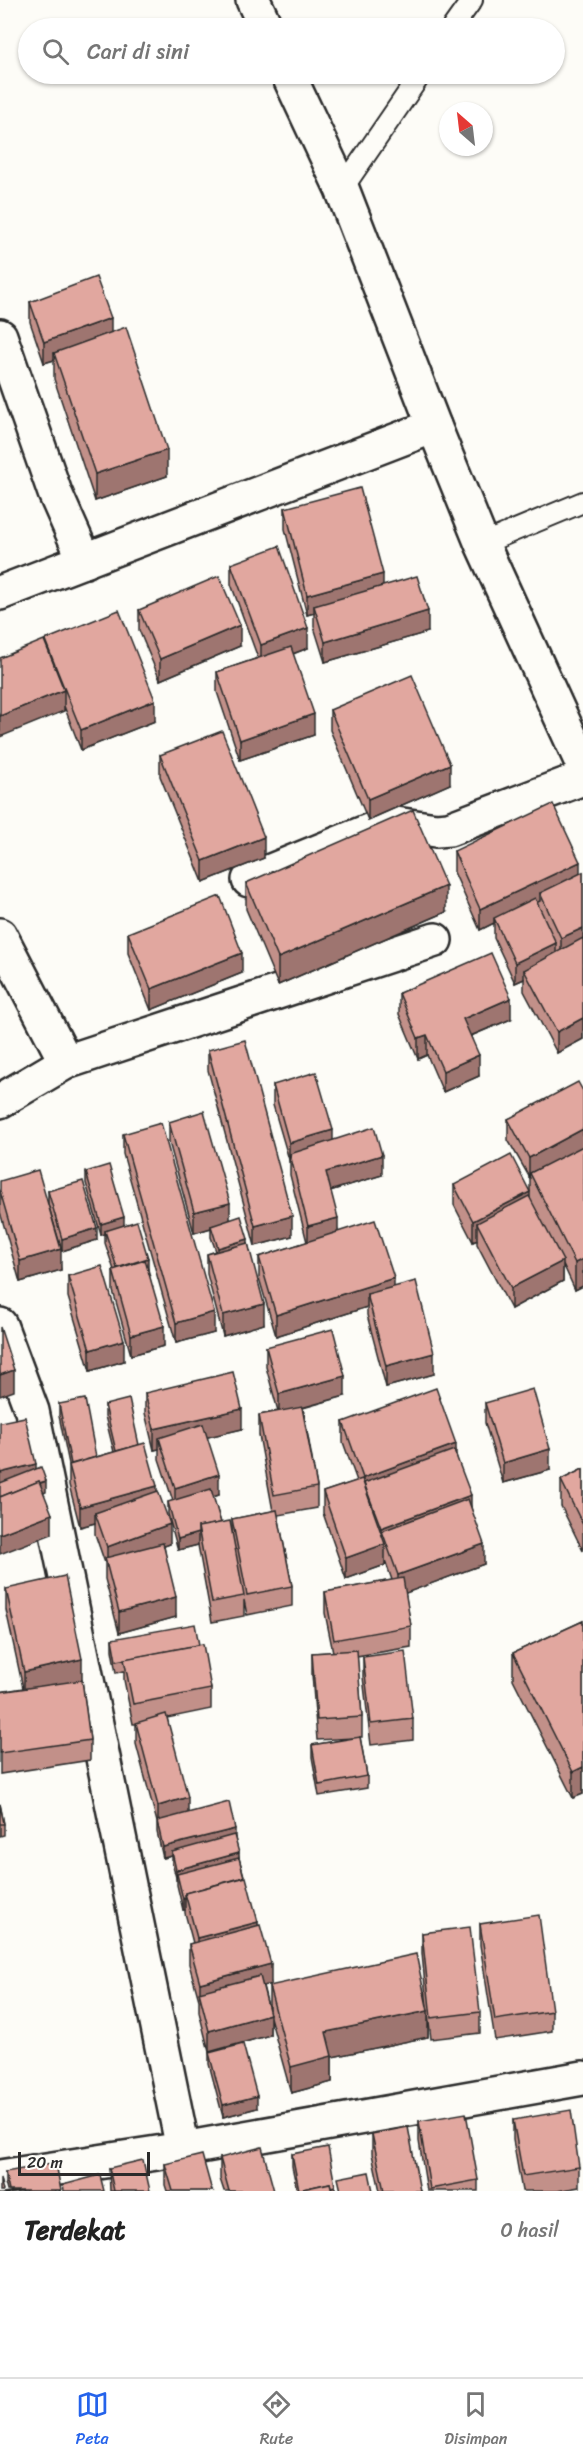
<!DOCTYPE html>
<html lang="id">
<head>
<meta charset="utf-8">
<style>
	body { margin:0; font-family:Sriracha,sans-serif; background:#f2f2f2; color:#222 }
	.compass { position:absolute; left:439px; top:102px; width:54px; height:54px; border-radius:50%; background:#fff; box-shadow:0 2px 4px #0004; rotate:332deg }
	.scale { position:absolute; left:18px; bottom:15px; width:132px; box-sizing:border-box; padding-left:6px; border:3px solid #2b2b2b; border-top:0; font-size:16px; line-height:21px; white-space:nowrap; color:#2b2b2b; -webkit-text-stroke:4px #fdfcf7; paint-order:stroke }
	.list { margin:0; padding:0; list-style:none }
	h2 { display:flex; justify-content:space-between; align-items:center; height:78px; margin:0; padding:0 24px; font-size:26px }
	h2 small { font-size:20px; font-weight:400; color:#767676 }
	.icon { flex:none; width:33px; height:33px; fill:none; stroke:currentColor; stroke-width:2; stroke-linecap:round; stroke-linejoin:round }
	.map { position:relative; flex:none; width:583px; height:2191px; overflow:hidden }
	.search { position:absolute; background:#fff; box-shadow:0 2px 4px #0004; left:18px; right:18px; top:18px; height:66px; display:flex; align-items:center; gap:15px; box-sizing:border-box; padding:0 21px; border-radius:33px; color:#767676; font-size:22px }
	.sheet { height:186px; background:#fff }
	nav { display:flex; justify-content:space-around; align-items:center; box-sizing:border-box; height:84px; border-top:2px solid #e0e0e0; background:#fff; font-size:16px; color:#767676 }
	nav a { display:grid; justify-items:center; gap:3px }
	nav .on { color:#2563eb }
	.map>svg:first-child { display:block }
	.lines { fill:none; stroke-linecap:round; stroke-linejoin:round }
	.service-casing { stroke:#2b2b2b; stroke-width:24 }
	.minor-casing { stroke:#2b2b2b; stroke-width:38 }
	.tertiary-casing { stroke:#2b2b2b; stroke-width:38 }
	.primary-casing { stroke:#2b2b2b; stroke-width:38 }
	.service { stroke:#fdfcf7; stroke-width:20 }
	.minor { stroke:#fdfcf7; stroke-width:33 }
	.tertiary { stroke:#fdfcf7; stroke-width:33 }
	.primary { stroke:#fdfcf7; stroke-width:33 }
	.wall { fill:#c29089; stroke:#2b2b2b; stroke-width:1.5 }
	.shaded-wall { fill:#9e756f; stroke:#2b2b2b; stroke-width:1.5 }
	.building { fill:#e1a79f; stroke:#2b2b2b; stroke-width:1.5 }
</style>
</head>
<body>
<div class="map">
<svg width="583" height="2191" viewBox="0 0 583 2191">
	<rect width="100%" height="100%" fill="#fdfcf7"/>
	<filter id="ink" filterUnits="userSpaceOnUse"><feTurbulence type="fractalNoise" baseFrequency=".0167" numOctaves="2"/><feDisplacementMap in="SourceGraphic" scale="12" xChannelSelector="R" yChannelSelector="G"/><feConvolveMatrix kernelMatrix="1 2 1 2 8 2 1 2 1" color-interpolation-filters="sRGB"/></filter>
	<g filter="url(#ink)">
		<g class="lines">
			<defs>
				<g id="service">
					<path d="M452,28L472,0"/>
					<path d="M342,189L421,74"/>
					<path d="M482,544L583,502"/>
				</g>
				<g id="minor">
					<path d="M0,336L55,493L85,561"/>
					<path d="M249,880L376,828L396,824L436,830L449,829L583,778"/>
					<path d="M0,935L66,1062"/>
					<path d="M0,1101L66,1062L435,940"/>
					<path d="M0,1325L32,1411L183,2149"/>
					<path d="M0,2177L183,2149L583,2078"/>
				</g>
				<path id="tertiary" d="M0,593L434,426"/>
				<g id="primary">
					<path d="M253,0L266,28"/>
					<path d="M288,74L342,189L434,426L482,544L583,765"/>
				</g>
			</defs>
			<use href="#service" class="service-casing"/>
			<use href="#minor" class="minor-casing"/>
			<use href="#tertiary" class="tertiary-casing"/>
			<use href="#primary" class="primary-casing"/>
			<use href="#service" class="service"/>
			<use href="#minor" class="minor"/>
			<use href="#tertiary" class="tertiary"/>
			<use href="#primary" class="primary"/>
		</g>
		<g class="wall">
			<path d="M30,302L111,333L167,476L95,501L54,379V360L44,363L30,322Z"/>
			<path d="M285,508L383,586L428,632L325,662L314,627V613L307,615L285,529Z"/>
			<path d="M231,564L308,648L293,654L314,735L240,760L217,692V672L258,658L231,584Z"/>
			<path d="M139,610L240,646L160,680L139,630Z"/>
			<path d="M45,640L155,721L81,750L64,706V711L45,643Z"/>
			<path d="M330,710L450,784L368,820L330,730Z"/>
			<path d="M160,755L264,858L203,882L160,776Z"/>
			<path d="M454,851L580,873L583,872V1039L557,1053L524,991V979L515,983L494,938V923L480,930L454,872Z"/>
			<path d="M246,883L446,912L278,985L246,909Z"/>
			<path d="M128,933L242,973L151,1010L128,953Z"/>
			<path d="M399,993L511,1019L471,1036L479,1076L443,1092L427,1055L418,1059L399,1014Z"/>
			<path d="M208,1050L292,1236L255,1246L208,1070Z"/>
			<path d="M273,1085L333,1140L382,1175L330,1191L338,1232L394,1287L434,1374L386,1387L367,1315V1307L276,1336L259,1278V1257L307,1242L290,1175V1163L273,1105Z"/>
			<path d="M583,1091V1286L575,1290L563,1264V1281L511,1309L477,1244V1240L473,1242L454,1205V1185L530,1191V1178L508,1140V1119Z"/>
			<path d="M169,1122L230,1219L248,1243L264,1324L223,1336L207,1274V1254L216,1251L211,1237V1228L194,1233L169,1142Z"/>
			<path d="M123,1134L214,1333L176,1343L123,1154Z"/>
			<path d="M86,1172L124,1225L148,1269L164,1346L131,1355L113,1291V1270H114L105,1243V1234L101,1235L86,1183Z"/>
			<path d="M0,1191L48,1203V1191L97,1240L62,1251L49,1207L61,1270L20,1282L0,1212Z"/>
			<path d="M68,1276L124,1361L90,1371L68,1297Z"/>
			<path d="M266,1347L345,1396L303,1408L317,1487V1508L278,1515L292,1586V1606L247,1615L244,1600V1616L212,1622L198,1545L178,1550L168,1514V1502L173,1501L159,1459V1449L154,1450L145,1413V1393L242,1429L207,1437L219,1495L213,1497L221,1523L232,1532V1519L273,1511L259,1435V1415L278,1411L266,1367Z"/>
			<path d="M485,1403L550,1470L503,1483L485,1423Z"/>
			<path d="M59,1404L96,1457L114,1452L105,1416V1405L139,1445L157,1491L170,1544L164,1546L176,1617L119,1633L105,1579V1563L95,1534V1523L80,1527L69,1485V1464L59,1416Z"/>
			<path d="M343,1422L456,1455L471,1507L484,1564L405,1593L411,1626V1647L357,1656L362,1717V1737H360L367,1776V1788L319,1796L312,1757V1745L354,1738L317,1740L312,1674V1653L333,1652L325,1613V1592L392,1580L385,1560V1565L346,1579L323,1513V1492L357,1481L343,1442Z"/>
			<path d="M583,1469V1551L561,1506V1480Z"/>
			<path d="M6,1589L82,1680L90,1740V1760L0,1774V1692L23,1688L6,1610Z"/>
			<path d="M583,1621V1794L573,1798L513,1679V1653Z"/>
			<path d="M112,1639L199,1645L211,1689V1709L167,1718L188,1813L235,1838L239,1858L258,1926L271,1984L263,1986L269,2010V1986L427,2008L422,1953V1933L480,2012V2033L431,2039L428,2013V2037L332,2057V2082L291,2093L270,2017V2035L209,2052L199,2012V2000L189,1964V1944L193,1943L185,1913V1910H183L177,1885V1881L172,1863V1856L163,1858L157,1832V1822L136,1744V1724H133L124,1680V1671L116,1673L112,1650Z"/>
			<path d="M363,1657L413,1719V1740L371,1745L363,1677Z"/>
			<path d="M0,1804L4,1824V1835L0,1836Z"/>
			<path d="M480,1924L552,2011V2031L495,2040L480,1945Z"/>
			<path d="M209,2053L257,2108L223,2117L209,2064Z"/>
			<path d="M513,2120L579,2167V2187L557,2191H522L513,2140Z"/>
			<path d="M419,2121L478,2180V2191H427L419,2141Z"/>
			<path d="M372,2134L420,2191H380L372,2154Z"/>
			<path d="M292,2154L335,2191L297,2190L292,2166Z"/>
			<path d="M220,2158L274,2191H224L220,2179Z"/>
			<path d="M165,2164L212,2191H167L165,2185Z"/>
			<path d="M109,2168L150,2191H110Z"/>
			<path d="M5,2172L61,2191H7L5,2183Z"/>
		</g>
		<g class="shaded-wall">
			<path d="M111,318V338L54,353V360L44,363V342Z"/>
			<path d="M167,450V476L95,501V474Z"/>
			<path d="M383,574V595L314,606V613L307,615V595Z"/>
			<path d="M428,611V632L325,662V642Z"/>
			<path d="M240,625V646L160,680V659Z"/>
			<path d="M308,628V648L261,666V645Z"/>
			<path d="M64,690V711L0,737V716Z"/>
			<path d="M155,700V721L81,750V730Z"/>
			<path d="M314,714V735L240,760V740Z"/>
			<path d="M450,764V784L368,820V799Z"/>
			<path d="M264,837V858L203,882V861Z"/>
			<path d="M580,862V882L540,893V901L496,922L494,918V923L480,930V909Z"/>
			<path d="M446,886V912L278,985V958Z"/>
			<path d="M583,928V948L561,959V938Z"/>
			<path d="M556,943V963L524,970V979L515,983V963Z"/>
			<path d="M242,953V973L151,1010V989Z"/>
			<path d="M511,998V1019L463,1039V1019Z"/>
			<path d="M583,1018V1039L557,1053V1032Z"/>
			<path d="M427,1035V1055L418,1059V1038Z"/>
			<path d="M479,1055V1076L443,1092V1071Z"/>
			<path d="M583,1129V1149L530,1173L529,1179V1158Z"/>
			<path d="M333,1130V1151L290,1154L289,1163V1143Z"/>
			<path d="M382,1155V1175L326,1192V1172Z"/>
			<path d="M530,1192V1213L477,1223V1240L473,1242V1221Z"/>
			<path d="M230,1203V1223L211,1226V1228L194,1233V1212Z"/>
			<path d="M292,1216V1236L255,1246V1226Z"/>
			<path d="M124,1217V1228L105,1231V1234L101,1235V1224Z"/>
			<path d="M338,1218V1238L308,1246V1226Z"/>
			<path d="M97,1228V1240L62,1251V1239Z"/>
			<path d="M248,1239V1250L218,1259V1248Z"/>
			<path d="M61,1249V1270L20,1282V1261Z"/>
			<path d="M148,1258V1269L117,1279V1268Z"/>
			<path d="M583,1259V1286L575,1290V1263Z"/>
			<path d="M563,1261V1281L511,1309V1288Z"/>
			<path d="M394,1278V1298L367,1294V1307L276,1336V1315Z"/>
			<path d="M264,1304V1324L223,1336V1315Z"/>
			<path d="M214,1312V1333L176,1343V1323Z"/>
			<path d="M164,1326V1346L131,1355V1335Z"/>
			<path d="M124,1340V1361L90,1371V1350Z"/>
			<path d="M434,1353V1374L386,1387V1366Z"/>
			<path d="M14,1370V1391L0,1396V1375Z"/>
			<path d="M345,1376V1396L279,1414V1394Z"/>
			<path d="M242,1409V1429L162,1448L159,1438V1449L154,1450V1429Z"/>
			<path d="M456,1444V1464L364,1483V1498H363V1478Z"/>
			<path d="M550,1449V1470L503,1483V1463Z"/>
			<path d="M36,1464V1476L0,1484V1473Z"/>
			<path d="M219,1474V1495L175,1509V1488Z"/>
			<path d="M46,1481V1492L0,1510V1499Z"/>
			<path d="M157,1486V1506L95,1513V1523L80,1527V1507Z"/>
			<path d="M471,1495V1515L382,1531V1545L385,1544V1565L346,1579V1558L381,1545V1528Z"/>
			<path d="M52,1514V1534L0,1554V1534Z"/>
			<path d="M170,1524V1544L107,1567V1547Z"/>
			<path d="M198,1533V1545L178,1550V1539Z"/>
			<path d="M484,1544V1564L398,1596V1575Z"/>
			<path d="M176,1597V1617L119,1633V1612Z"/>
			<path d="M82,1659V1680L24,1693V1672Z"/>
			<path d="M583,1767V1794L573,1798V1772Z"/>
			<path d="M188,1797V1818L158,1826V1806Z"/>
			<path d="M235,1829V1840L172,1852V1856L163,1858V1847Z"/>
			<path d="M239,1853V1865L177,1874L176,1881V1870Z"/>
			<path d="M185,1898V1910H183V1899Z"/>
			<path d="M258,1922V1943L197,1959V1938Z"/>
			<path d="M271,1964V1984L202,2003L200,1996V1983Z"/>
			<path d="M428,2011V2037L332,2057V2082L291,2093V2067L326,2032Z"/>
			<path d="M270,2014V2035L209,2052V2031Z"/>
			<path d="M257,2096V2108L223,2117V2105Z"/>
			<path d="M335,2186V2191H311Z"/>
		</g>
		<g class="building">
			<path d="M96,277L111,318L44,342L30,302Z"/>
			<path d="M126,327L167,450L95,474L54,353Z"/>
			<path d="M360,488L383,574L307,595L285,508Z"/>
			<path d="M279,546L308,628L261,645L231,564Z"/>
			<path d="M219,576L240,625L160,659L139,610Z"/>
			<path d="M417,576L428,611L325,642L314,606Z"/>
			<path d="M119,610L155,700L81,730L45,640Z"/>
			<path d="M44,640L64,690L0,716V658Z"/>
			<path d="M291,647L314,714L240,740L217,672Z"/>
			<path d="M412,675L450,764L368,799L330,710Z"/>
			<path d="M222,731L264,837L203,861L160,755Z"/>
			<path d="M553,804L580,862L480,909L454,851Z"/>
			<path d="M413,810L446,886L278,958L246,883Z"/>
			<path d="M583,872V928L561,938L540,893Z"/>
			<path d="M220,896L242,953L151,989L128,933Z"/>
			<path d="M535,898L556,943L515,963L494,918Z"/>
			<path d="M583,938V1018L557,1032L524,970Z"/>
			<path d="M491,953L511,998L463,1019L479,1055L443,1071L427,1035L418,1038L399,993Z"/>
			<path d="M245,1040L292,1216L255,1226L208,1050Z"/>
			<path d="M316,1072L333,1130L289,1143L273,1085Z"/>
			<path d="M578,1082L583,1091V1129L529,1158L508,1119Z"/>
			<path d="M204,1111L230,1203L194,1212L169,1122Z"/>
			<path d="M161,1123L214,1312L176,1323L123,1134Z"/>
			<path d="M374,1127L382,1155L326,1172L338,1218L308,1226L290,1154Z"/>
			<path d="M583,1146V1259L575,1263L530,1173Z"/>
			<path d="M511,1155L530,1192L473,1221L454,1185Z"/>
			<path d="M109,1165L124,1217L101,1224L86,1172Z"/>
			<path d="M38,1170L61,1249L20,1261L0,1191V1181Z"/>
			<path d="M83,1181L97,1228L62,1239L48,1191Z"/>
			<path d="M529,1196L563,1261L511,1288L477,1223Z"/>
			<path d="M241,1216L248,1239L218,1248L211,1226Z"/>
			<path d="M375,1220L394,1278L276,1315L259,1257Z"/>
			<path d="M137,1221L148,1258L117,1268L105,1231Z"/>
			<path d="M248,1243L264,1304L223,1315L207,1254Z"/>
			<path d="M145,1260L164,1326L131,1335L113,1270Z"/>
			<path d="M102,1266L124,1340L90,1350L68,1276Z"/>
			<path d="M416,1281L434,1353L386,1366L367,1294Z"/>
			<path d="M0,1327L14,1370L0,1375Z"/>
			<path d="M333,1329L345,1376L279,1394L266,1347Z"/>
			<path d="M233,1372L242,1409L154,1429L145,1393Z"/>
			<path d="M436,1388L456,1444L363,1478L343,1422Z"/>
			<path d="M533,1389L550,1449L503,1463L485,1403Z"/>
			<path d="M85,1399L96,1457L71,1464L59,1404Z"/>
			<path d="M129,1399L139,1445L116,1451L105,1405Z"/>
			<path d="M302,1407L317,1487L274,1495L259,1415Z"/>
			<path d="M25,1417L36,1464L0,1473V1422Z"/>
			<path d="M203,1424L219,1474L175,1488L159,1438Z"/>
			<path d="M145,1443L157,1486L80,1507L69,1465Z"/>
			<path d="M454,1450L471,1495L381,1528L364,1483Z"/>
			<path d="M41,1467L46,1481L39,1483V1481L0,1497V1483Z"/>
			<path d="M583,1469V1525L561,1480Z"/>
			<path d="M362,1479L385,1544L346,1558L323,1492Z"/>
			<path d="M39,1481L52,1514L0,1534V1497Z"/>
			<path d="M211,1489L221,1523L198,1527V1533L178,1539L168,1502Z"/>
			<path d="M158,1491L170,1524L107,1547L95,1513Z"/>
			<path d="M468,1499L484,1544L398,1575L382,1531Z"/>
			<path d="M277,1510L292,1586L247,1595L232,1519Z"/>
			<path d="M230,1521L244,1596L212,1602L198,1527Z"/>
			<path d="M163,1543L176,1597L119,1612L105,1558Z"/>
			<path d="M65,1576L82,1659L24,1672L6,1589Z"/>
			<path d="M403,1578L411,1626L334,1640L325,1592Z"/>
			<path d="M583,1621V1767L573,1772L513,1653Z"/>
			<path d="M195,1624L199,1645L116,1661L112,1639Z"/>
			<path d="M203,1644L211,1689L133,1704L124,1659Z"/>
			<path d="M357,1650L362,1717L317,1720L312,1653Z"/>
			<path d="M405,1651L413,1719L371,1724L363,1657Z"/>
			<path d="M82,1680L90,1740L0,1753V1692Z"/>
			<path d="M166,1714L188,1797L158,1806L136,1723Z"/>
			<path d="M360,1737L367,1776L319,1785L312,1745Z"/>
			<path d="M229,1802L235,1829L163,1847L157,1821Z"/>
			<path d="M0,1804L4,1824H0Z"/>
			<path d="M234,1835L239,1853L176,1870L172,1852Z"/>
			<path d="M239,1858L244,1877L185,1893V1898L183,1899L177,1874Z"/>
			<path d="M246,1877L258,1922L197,1938L185,1893Z"/>
			<path d="M539,1915L552,2011L495,2020L480,1924Z"/>
			<path d="M260,1925L271,1964L200,1983L189,1944Z"/>
			<path d="M470,1927L480,2012L431,2018L422,1933Z"/>
			<path d="M416,1954L428,2011L326,2032L332,2056L291,2067L269,1986Z"/>
			<path d="M260,1976L270,2014L209,2031L199,1992Z"/>
			<path d="M243,2044L257,2096L223,2105L209,2053Z"/>
			<path d="M571,2110L579,2167L523,2176L513,2120Z"/>
			<path d="M466,2113L478,2180L430,2189L419,2121Z"/>
			<path d="M408,2127L420,2191H384L372,2134Z"/>
			<path d="M262,2147L274,2191H229L220,2158Z"/>
			<path d="M328,2147L335,2186L331,2187L330,2183L299,2190L292,2154Z"/>
			<path d="M202,2155L212,2191H173L165,2164Z"/>
			<path d="M143,2160L150,2191H114L109,2168Z"/>
			<path d="M56,2163L61,2191H9L5,2172Z"/>
			<path d="M369,2172L373,2191H341L338,2178Z"/>
			<path d="M100,2175L104,2191H64L63,2185Z"/>
			<path d="M0,2178L3,2191H0Z"/>
			<path d="M330,2183L332,2191H294Z"/>
		</g>
	</g>
</svg>
<svg class="compass" viewBox="-18 -18 36 36"><path d="M0-13l5 13h-10z" fill="#e53935"/><path d="M0 13l5-13h-10z" fill="#767676"/></svg>
<div class="scale">20 m</div>
<div class="search"><svg class="icon" aria-label="search" viewBox="0 0 24 24"><circle cx="10" cy="10" r="6"/><path d="M15 15l6 6"/></svg>Cari di sini</div>
</div>
<section class="sheet">
<h2>Terdekat<small>0 hasil</small></h2>
<ul class="list">
</ul>
</section>
<nav>
<a class="on"><svg class="icon" aria-label="map" viewBox="0 0 24 24"><path d="M3 6l6-2 6 2 6-2v14l-6 2-6-2-6 2zM9 4v14M15 6v14"/></svg>Peta</a>
<a><svg class="icon" aria-label="directions" viewBox="0 0 24 24"><path d="M12 3l9 9-9 9-9-9zM9 14v-3h6M13 9l2 2-2 2"/></svg>Rute</a>
<a><svg class="icon" aria-label="saved" viewBox="0 0 24 24"><path d="M7 4h10v16l-5-4-5 4z"/></svg>Disimpan</a>
</nav>
</body>
</html>
